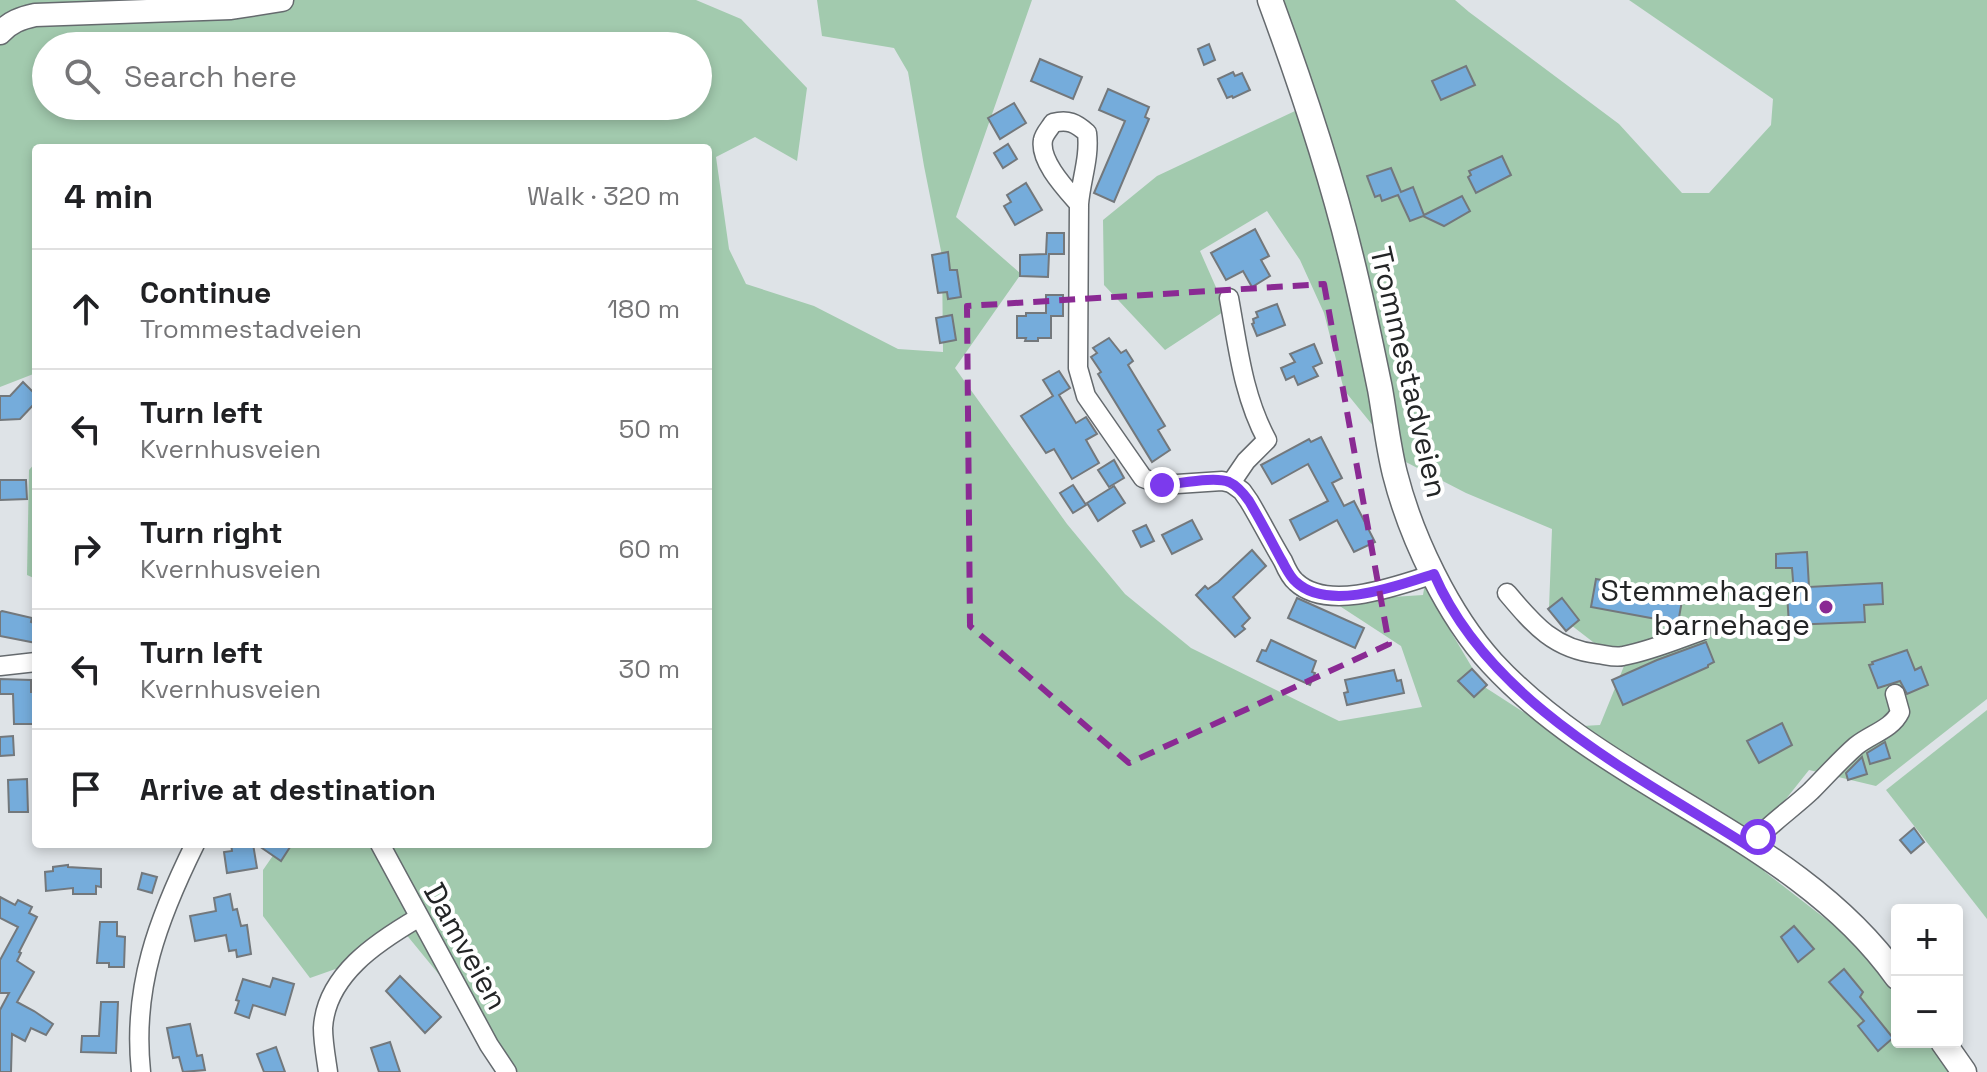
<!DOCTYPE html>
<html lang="en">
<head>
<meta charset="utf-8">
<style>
	body { margin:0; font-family:"Space Grotesk",sans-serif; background:#f2f2f2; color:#202124 }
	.controls { position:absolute; right:24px; bottom:24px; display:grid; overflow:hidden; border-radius:8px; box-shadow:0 4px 12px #0003 }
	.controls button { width:72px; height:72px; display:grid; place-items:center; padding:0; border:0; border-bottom:2px solid #e0e0e0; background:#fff; color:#202124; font:40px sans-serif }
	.stop { position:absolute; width:24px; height:24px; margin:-18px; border:6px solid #7c3aed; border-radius:50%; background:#fff }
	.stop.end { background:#7c3aed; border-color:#fff; box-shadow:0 2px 8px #0008 }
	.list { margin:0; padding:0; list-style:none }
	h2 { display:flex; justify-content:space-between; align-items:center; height:104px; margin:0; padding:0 32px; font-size:34px }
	h2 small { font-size:26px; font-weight:400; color:#757577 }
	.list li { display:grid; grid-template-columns:52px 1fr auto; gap:24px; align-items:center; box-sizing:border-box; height:120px; padding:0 32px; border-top:2px solid #e0e0e0 }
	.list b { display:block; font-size:30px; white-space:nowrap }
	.list p { margin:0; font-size:26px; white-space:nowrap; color:#757577 }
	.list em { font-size:26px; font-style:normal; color:#757577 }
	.icon { flex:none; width:44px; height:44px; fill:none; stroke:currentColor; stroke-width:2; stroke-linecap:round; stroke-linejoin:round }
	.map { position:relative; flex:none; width:1987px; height:1072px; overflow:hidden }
	.search { position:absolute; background:#fff; box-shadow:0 4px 12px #0003; left:32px; top:32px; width:680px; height:88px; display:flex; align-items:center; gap:20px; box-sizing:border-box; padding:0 28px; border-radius:44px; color:#757577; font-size:30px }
	.panel { position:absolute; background:#fff; box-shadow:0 4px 12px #0003; left:32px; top:144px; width:680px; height:704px; border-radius:8px }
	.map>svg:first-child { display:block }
	.green { fill:#a2caae; fill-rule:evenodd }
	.building { fill:#75acdb; stroke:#73787c; stroke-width:2 }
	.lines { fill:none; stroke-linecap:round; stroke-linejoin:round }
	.minor-casing { stroke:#656a6e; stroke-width:21 }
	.tertiary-casing { stroke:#656a6e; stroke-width:25 }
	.secondary-casing { stroke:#656a6e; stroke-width:27 }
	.minor { stroke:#fff; stroke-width:18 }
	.tertiary { stroke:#fff; stroke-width:22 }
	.secondary { stroke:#fff; stroke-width:24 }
	.route { stroke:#7c3aed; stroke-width:10 }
	.marked { fill:none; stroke:#8a2a93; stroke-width:6; stroke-dasharray:16 10; stroke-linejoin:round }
	.poi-dot { fill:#8a2a93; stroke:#fff; stroke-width:3 }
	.labels { text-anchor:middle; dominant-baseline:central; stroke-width:8; stroke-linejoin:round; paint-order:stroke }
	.street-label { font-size:30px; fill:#232526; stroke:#fff }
	.poi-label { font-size:30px; fill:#232526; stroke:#fff; text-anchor:end }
</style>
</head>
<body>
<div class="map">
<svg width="1987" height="1072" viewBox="0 0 1987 1072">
	<rect width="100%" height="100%" fill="#dee3e7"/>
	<g class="green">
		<path d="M0,0H696L741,19L807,88L797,161L755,137L716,157L729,249L746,284L814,306L898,349L943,352L942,256L924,166L908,72L894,48L822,36L817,0H1032L956,217L1021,274L955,368L1067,524L1125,594L1191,648L1339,721L1422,707L1401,646L1332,601L1423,595L1431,548L1438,610L1483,686L1539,722L1565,727L1600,725L1624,666L1549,608L1552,529L1466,493L1400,459L1344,390L1324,313L1300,260L1267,211L1200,251L1226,310L1165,350L1104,285L1103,220L1157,176L1312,103L1275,0H1455L1469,12L1619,124L1682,193H1709L1771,125L1773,99L1629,0H1987V699L1876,786L1809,770L1766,824L1746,836L1765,872L1840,930L1897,992V1042H1933L1954,1072H507L464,1005L405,933L344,966L310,978L263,916V870L281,844H708V148H36V373L0,387ZM46,46H698V106H46Z"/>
		<path d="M36,462V579L27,575L29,470Z"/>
		<path d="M1987,710V919L1886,790Z"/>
	</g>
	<g class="building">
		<path d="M1209,44L1215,60L1204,65L1198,49Z"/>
		<path d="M1040,59L1082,77L1073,99L1031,81Z"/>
		<path d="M1466,66L1475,85L1441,100L1432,81Z"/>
		<path d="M1233,72L1235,76L1242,73L1250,90L1233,98L1232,96L1227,98L1218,79Z"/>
		<path d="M1108,89L1149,107L1145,117L1149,119L1114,202L1094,193L1125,121L1099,110Z"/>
		<path d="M1014,103L1026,123L1000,139L988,118Z"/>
		<path d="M1008,144L1017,159L1003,168L994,153Z"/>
		<path d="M1502,156L1511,175L1476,193L1468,177L1471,175L1469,171Z"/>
		<path d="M1391,168L1401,192L1413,187L1424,215L1462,196L1470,211L1444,226L1423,216L1410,221L1398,195L1382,201L1380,195L1375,197L1367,176Z"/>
		<path d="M1026,183L1042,210L1015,225L1004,206L1011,202L1007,195Z"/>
		<path d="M1255,229L1269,256L1261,260L1270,276L1252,287L1243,271L1226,280L1211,253Z"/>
		<path d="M1047,233H1064V254H1049L1048,277L1020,276V255L1046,254Z"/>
		<path d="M948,252L950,270H957L961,297L948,299L947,292L938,293L932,255Z"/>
		<path d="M1046,295H1063V316H1051V338H1038V341H1025L1026,338H1017V316H1026V313H1046Z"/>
		<path d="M1277,304L1285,325L1257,336L1252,324L1254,323L1253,319L1258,317L1256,312Z"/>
		<path d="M952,315L956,340L940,343L936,318Z"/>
		<path d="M1109,338L1121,353L1126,350L1133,361L1128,365L1165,426L1158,430L1170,450L1152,462L1098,374L1101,372L1091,357L1097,353L1093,348Z"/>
		<path d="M1314,344L1322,363L1313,367L1318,376L1298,385L1294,376L1286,380L1281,368L1295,362L1290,354Z"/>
		<path d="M1059,371L1070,388L1059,395L1076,423L1086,417L1097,434L1086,440L1099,463L1072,479L1054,449L1046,453L1021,416L1053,396L1043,380Z"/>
		<path d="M23,382L36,395V402L20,419L0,420V396H10Z"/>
		<path d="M1321,437L1342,478L1332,483L1344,506L1354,501L1375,542L1354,552L1337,520L1300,540L1290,520L1328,501L1308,464L1272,484L1261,465L1309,439L1311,442Z"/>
		<path d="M1114,460L1124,478L1109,487L1098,470Z"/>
		<path d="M0,480H26L27,499L0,500Z"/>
		<path d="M1073,485L1086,505L1073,513L1060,493Z"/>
		<path d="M1114,486L1125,503L1098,521L1087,503Z"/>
		<path d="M1192,520L1202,539L1172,554L1162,535Z"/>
		<path d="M1146,525L1154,541L1141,547L1133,531Z"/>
		<path d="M1252,550L1266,566L1233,597L1250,618L1242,626L1245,629L1235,637L1196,595L1205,586L1208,589L1218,582Z"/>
		<path d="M1807,552L1809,587L1882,583L1883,604L1864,605L1865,622L1789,625L1787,593H1794L1792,568H1776V554Z"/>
		<path d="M1596,579L1683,595L1678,623L1591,607Z"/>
		<path d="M1297,598L1364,628L1355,648L1288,618Z"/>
		<path d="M1562,598L1579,620L1566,631L1548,609Z"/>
		<path d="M2,611L32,618L31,622L36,624V643L0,636V612Z"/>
		<path d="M1271,640L1316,661L1312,672L1315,673L1310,685L1257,661L1262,650L1266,651Z"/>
		<path d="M1706,642L1714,662L1708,665V667L1623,705L1612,680L1657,660Z"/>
		<path d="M1907,650L1915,670L1921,667L1928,685L1907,694L1900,681L1878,688L1869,665L1873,664L1872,662Z"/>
		<path d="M1472,669L1487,685L1474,697L1458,681Z"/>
		<path d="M1394,670L1397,681L1401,680L1404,693L1347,705L1344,693L1348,692L1345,680Z"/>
		<path d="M0,679L31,680V692H36V724H14L13,694H0Z"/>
		<path d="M1782,723L1792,745L1759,763L1747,741Z"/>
		<path d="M13,736L14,755L0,756V737Z"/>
		<path d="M1885,742L1890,758L1870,764L1867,753Z"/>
		<path d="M1862,757L1867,774L1848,780L1846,773Z"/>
		<path d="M27,779L28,812H9L8,780Z"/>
		<path d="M1914,828L1924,842L1911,853L1900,840Z"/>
		<path d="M231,844H253L257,868L227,873L224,852L232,851Z"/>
		<path d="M256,844H292L281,861Z"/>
		<path d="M68,865V867L101,869V887L96,886V894H73V888L46,891L45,872L53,871V867Z"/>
		<path d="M142,873L157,877L152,893L138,889Z"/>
		<path d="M230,894L233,910L237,909L241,926L247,925L251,954L237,957L236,950L229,951L226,935L195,941L190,916L216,911L214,898Z"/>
		<path d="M0,897L15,905L18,900L32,907L29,913L37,917L19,952L21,953L17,961L34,972L17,1002L34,1011L53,1024L46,1035L31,1028L25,1041L12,1034L11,1072H0V1010L9,993H0V960L18,927L0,918Z"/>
		<path d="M100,922H117V936L125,937L124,967H109V963H97Z"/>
		<path d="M1794,926L1814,949L1798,962L1781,937Z"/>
		<path d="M1844,969L1863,992L1860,997L1893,1038L1878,1051L1858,1026L1864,1021L1829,982Z"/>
		<path d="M400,976L441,1017L425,1033L386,991Z"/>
		<path d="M273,978L294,984L285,1015L253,1005L249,1018L235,1013L239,1001L236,1000L243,979L270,987Z"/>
		<path d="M101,1002H118L116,1053L81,1052L82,1036H99Z"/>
		<path d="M190,1024L197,1056L202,1055L205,1070L183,1072L179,1057L173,1058L167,1028Z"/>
		<path d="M390,1042L400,1072H379L371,1048Z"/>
		<path d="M276,1047L285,1072H264L257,1054Z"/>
	</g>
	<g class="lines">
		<defs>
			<g id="minor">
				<path d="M1079,204C1066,189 1039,161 1043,140C1044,134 1050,128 1053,123C1068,119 1076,123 1087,133C1090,157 1081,180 1079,204L1078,368L1086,396L1143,478L1162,485L1222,481L1231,483L1242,491L1249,501C1261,521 1271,541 1283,561C1286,568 1290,577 1296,582C1328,612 1397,586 1434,574"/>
				<path d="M1229,298C1238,347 1243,396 1267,440L1246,461L1231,483"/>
				<path d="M1507,593C1534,625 1554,649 1598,654C1606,655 1615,658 1623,656C1650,651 1676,640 1701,631"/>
				<path d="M0,666L36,662"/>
				<path d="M380,844L489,1045L507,1072"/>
				<path d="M1750,847C1767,825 1791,810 1811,791C1826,776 1840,760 1856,746C1871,734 1892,729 1900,712L1895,694"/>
				<path d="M141,1072C132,987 158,919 195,844"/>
				<path d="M328,1072C326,1058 323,1042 323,1028C326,975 377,942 418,918"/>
			</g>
			<path id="tertiary" d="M0,33C10,22 21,18 35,15L231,8L282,0"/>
			<g id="secondary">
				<path d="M1270,0C1301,84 1330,170 1351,257C1362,301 1371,345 1380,389C1385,417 1388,446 1395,474C1411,537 1448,615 1492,663C1608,789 1797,836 1897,977"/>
				<path d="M1943,1042L1964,1072"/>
			</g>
		</defs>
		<use href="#minor" class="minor-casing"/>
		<use href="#tertiary" class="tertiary-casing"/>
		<use href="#secondary" class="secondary-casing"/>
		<use href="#minor" class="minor"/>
		<use href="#tertiary" class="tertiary"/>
		<use href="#secondary" class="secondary"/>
	</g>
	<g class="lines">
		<path class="route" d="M1162,485C1179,484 1214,476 1229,482C1238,486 1244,494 1249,501C1261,521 1271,541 1282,561C1286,568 1290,577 1296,582C1328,612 1397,586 1434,574C1490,704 1637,775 1750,847L1758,837"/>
	</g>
	<path class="marked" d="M1324,284L1389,644L1129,763L970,626L967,306Z"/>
	<circle class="poi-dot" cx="1826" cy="607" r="8"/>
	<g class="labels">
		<g class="street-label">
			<text transform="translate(1409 372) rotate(77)">Trommestadveien</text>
			<text transform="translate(466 946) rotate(61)">Damveien</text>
		</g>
		<g class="poi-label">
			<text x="1810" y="590">Stemmehagen<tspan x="1810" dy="34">barnehage</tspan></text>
		</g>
	</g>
</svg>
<div class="controls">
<button>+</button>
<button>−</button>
</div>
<div class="stop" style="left:1758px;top:837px"></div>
<div class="stop end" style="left:1162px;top:485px"></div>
<div class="search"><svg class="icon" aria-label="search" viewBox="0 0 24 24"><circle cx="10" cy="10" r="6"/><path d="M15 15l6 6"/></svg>Search here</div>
<section class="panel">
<h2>4 min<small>Walk · 320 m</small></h2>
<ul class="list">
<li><svg class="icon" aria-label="ahead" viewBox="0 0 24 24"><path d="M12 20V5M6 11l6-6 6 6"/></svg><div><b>Continue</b><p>Trommestadveien</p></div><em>180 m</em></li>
<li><svg class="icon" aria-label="left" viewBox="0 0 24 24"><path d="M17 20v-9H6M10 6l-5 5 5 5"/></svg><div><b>Turn left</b><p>Kvernhusveien</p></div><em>50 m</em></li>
<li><svg class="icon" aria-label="right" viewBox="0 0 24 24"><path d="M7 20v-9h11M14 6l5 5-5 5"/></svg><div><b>Turn right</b><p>Kvernhusveien</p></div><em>60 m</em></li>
<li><svg class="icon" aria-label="left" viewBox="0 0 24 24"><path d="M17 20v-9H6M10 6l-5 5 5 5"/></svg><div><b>Turn left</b><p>Kvernhusveien</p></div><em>30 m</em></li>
<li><svg class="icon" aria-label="arrive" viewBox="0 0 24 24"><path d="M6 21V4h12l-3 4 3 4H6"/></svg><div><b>Arrive at destination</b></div></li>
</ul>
</section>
</div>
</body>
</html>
